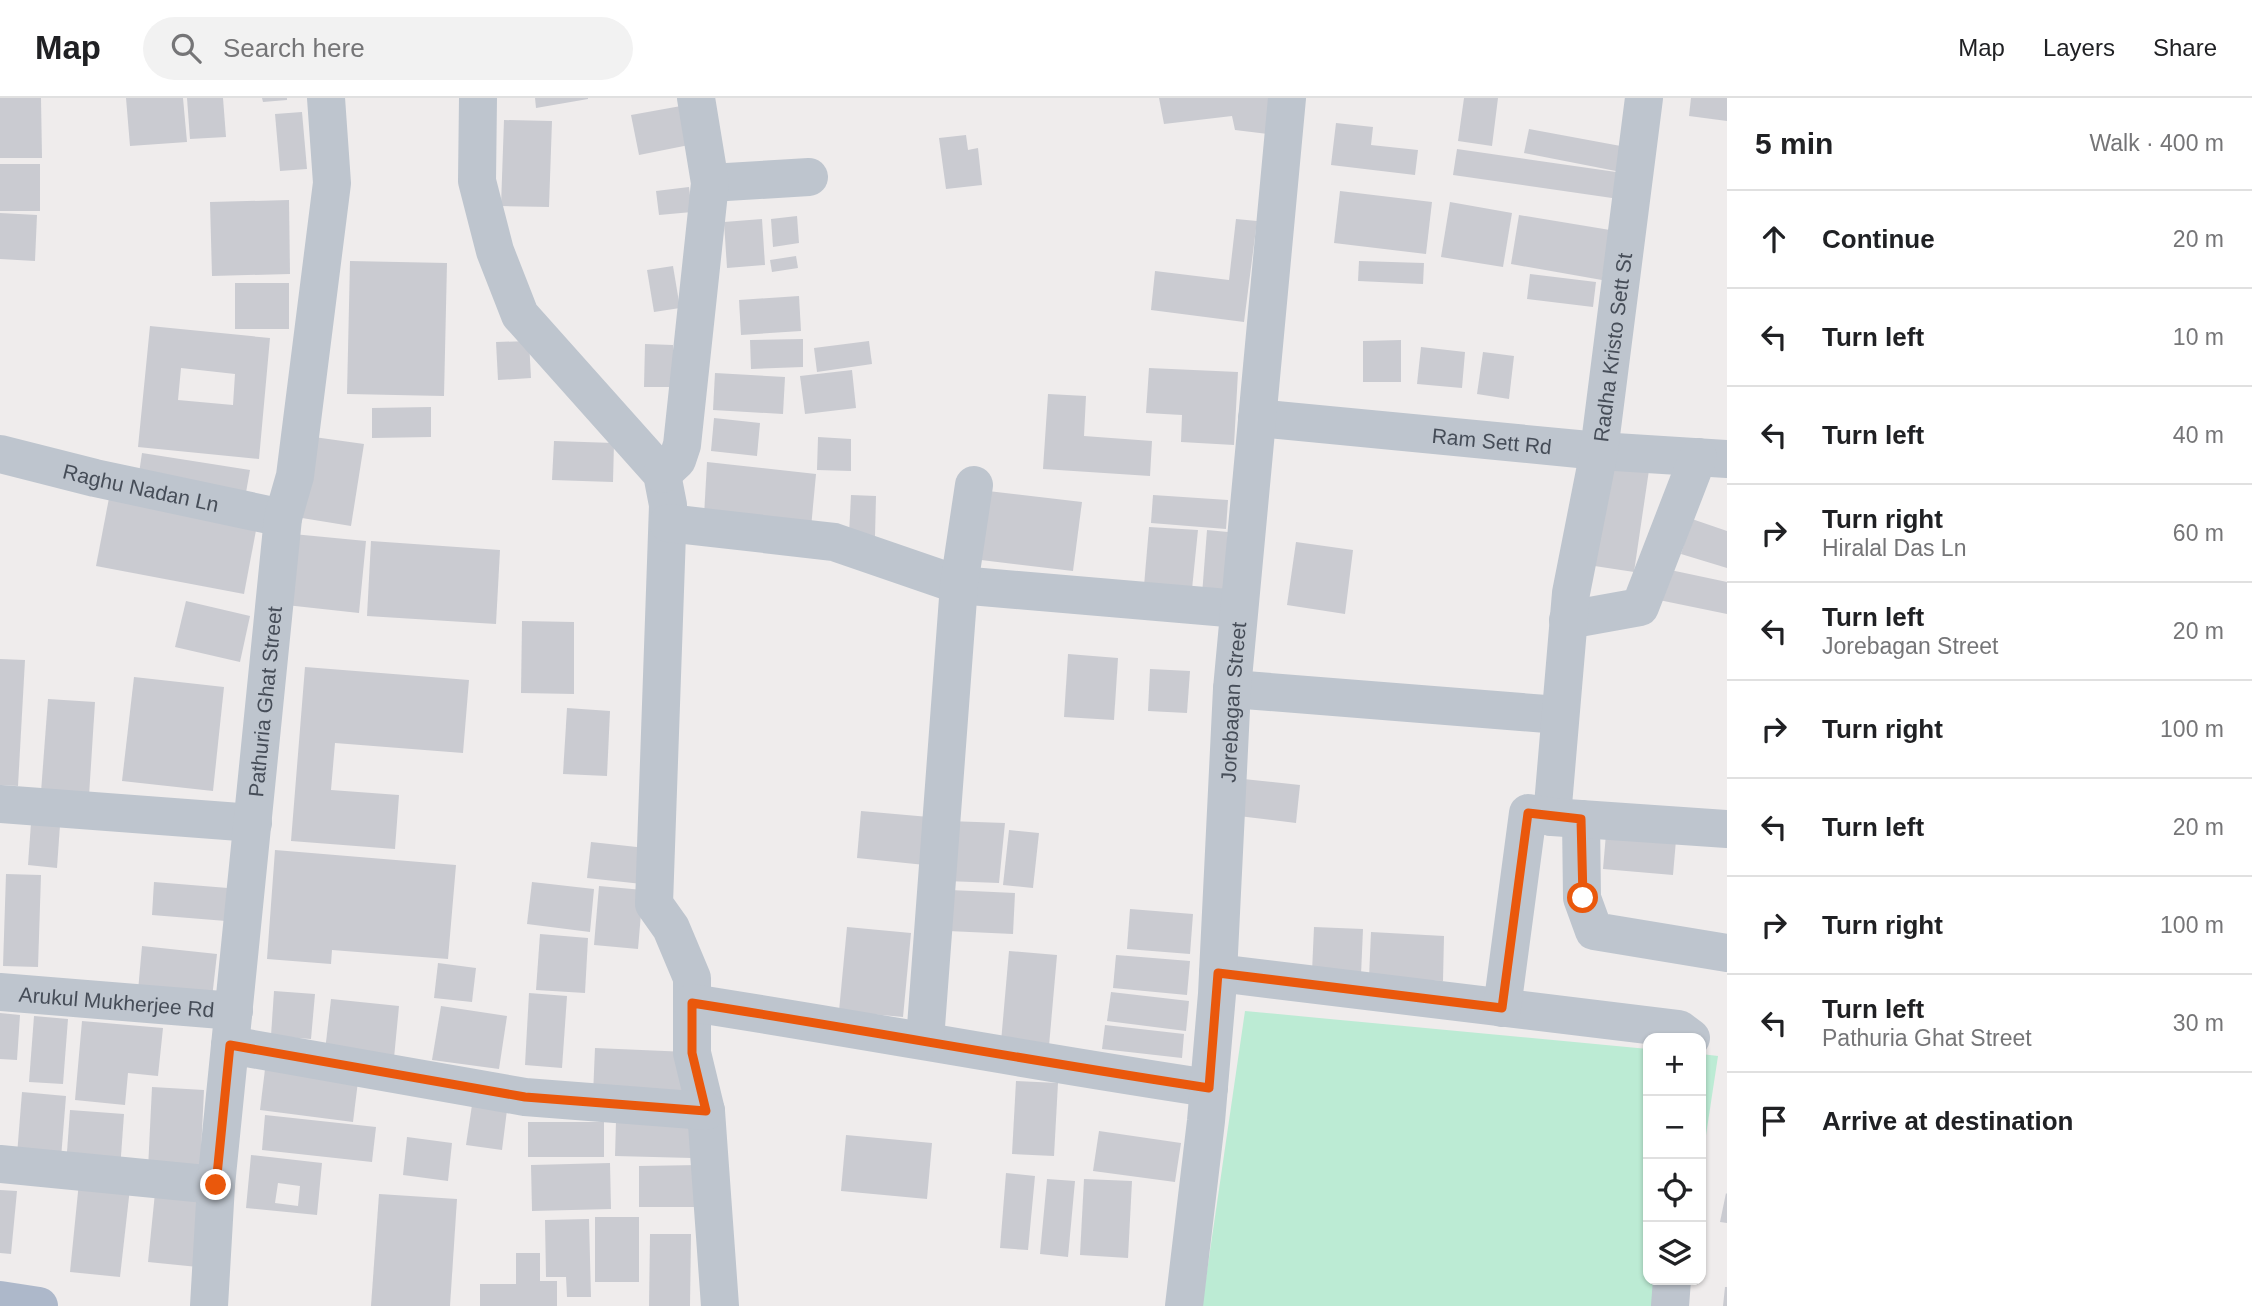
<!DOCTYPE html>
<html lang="en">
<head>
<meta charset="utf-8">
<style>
	body { margin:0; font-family:Helvetica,sans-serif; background:#f2f2f2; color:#202124 }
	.controls { position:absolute; right:21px; bottom:21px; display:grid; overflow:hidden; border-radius:14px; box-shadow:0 2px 5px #0004 }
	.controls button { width:63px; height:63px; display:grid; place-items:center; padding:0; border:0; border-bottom:2px solid #e0e0e0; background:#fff; color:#202124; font:35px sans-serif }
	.stop { position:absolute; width:21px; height:21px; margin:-16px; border:5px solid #ea580c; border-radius:50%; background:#fff }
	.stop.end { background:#ea580c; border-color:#fff; box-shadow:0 2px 7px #0008 }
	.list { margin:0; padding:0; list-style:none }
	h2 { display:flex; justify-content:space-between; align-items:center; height:91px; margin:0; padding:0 28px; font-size:30px }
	h2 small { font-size:23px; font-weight:400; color:#757577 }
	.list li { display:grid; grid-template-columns:46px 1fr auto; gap:21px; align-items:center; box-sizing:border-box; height:98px; padding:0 28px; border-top:2px solid #e0e0e0 }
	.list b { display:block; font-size:26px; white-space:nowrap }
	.list p { margin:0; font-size:23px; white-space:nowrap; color:#757577 }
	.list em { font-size:23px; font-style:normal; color:#757577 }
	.icon { flex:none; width:38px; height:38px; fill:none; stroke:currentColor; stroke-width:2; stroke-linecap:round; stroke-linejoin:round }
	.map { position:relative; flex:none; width:1727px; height:1208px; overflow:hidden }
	header { display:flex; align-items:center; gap:42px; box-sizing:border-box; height:98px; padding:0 35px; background:#fff; border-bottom:2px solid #e0e0e0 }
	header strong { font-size:33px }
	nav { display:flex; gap:38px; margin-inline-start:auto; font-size:24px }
	.search { width:490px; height:63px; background:#f2f2f2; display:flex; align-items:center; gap:18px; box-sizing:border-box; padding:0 24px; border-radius:38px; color:#757577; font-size:26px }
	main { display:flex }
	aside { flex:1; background:#fff }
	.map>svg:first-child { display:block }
	.green { fill:#bcebd4 }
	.building { fill:#cacbd1; fill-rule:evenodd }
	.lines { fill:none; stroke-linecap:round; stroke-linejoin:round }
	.minor { stroke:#bec5ce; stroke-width:38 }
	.major { stroke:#adb8ca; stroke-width:38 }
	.route { stroke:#ea580c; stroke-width:9 }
	.labels { text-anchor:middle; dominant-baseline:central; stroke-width:6; stroke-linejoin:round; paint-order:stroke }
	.street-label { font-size:21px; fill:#464d58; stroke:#fff }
</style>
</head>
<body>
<header>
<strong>Map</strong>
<div class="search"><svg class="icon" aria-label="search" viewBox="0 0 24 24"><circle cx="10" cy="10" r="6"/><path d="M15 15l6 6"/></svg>Search here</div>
<nav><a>Map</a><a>Layers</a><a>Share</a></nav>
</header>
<main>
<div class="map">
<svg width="1727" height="1208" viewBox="0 0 1727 1208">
	<rect width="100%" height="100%" fill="#efecec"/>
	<g class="green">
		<path d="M1245,913L1648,951V1182H1684L1680,1208H1202Z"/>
		<path d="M1701,956L1718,958L1701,1070Z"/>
	</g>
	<g class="building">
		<path d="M0,0H41L42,60H0Z"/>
		<path d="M126,0H183L187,44L130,48Z"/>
		<path d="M187,0H223L226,39L190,41Z"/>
		<path d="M262,0H287V2L263,4Z"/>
		<path d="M535,0H588V1L536,10Z"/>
		<path d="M1159,0H1280L1277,37L1235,32L1232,18L1164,26Z"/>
		<path d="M1464,0H1498L1492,48L1458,43Z"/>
		<path d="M1691,0H1727V23L1689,18Z"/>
		<path d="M681,8L689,47L639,57L631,17Z"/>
		<path d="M302,14L307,71L280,73L275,16Z"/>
		<path d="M504,22L552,23L549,109L501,108Z"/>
		<path d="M1336,25L1373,29L1371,47L1418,52L1415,77L1331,67Z"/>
		<path d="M1529,31L1626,49L1621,74L1524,55Z"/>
		<path d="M966,37L968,52L978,50L982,87L946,91L939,40Z"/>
		<path d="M1457,51L1623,75L1619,101L1453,77Z"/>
		<rect x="0" y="66" width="40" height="47"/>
		<path d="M689,89L692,114L659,117L656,93Z"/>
		<path d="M1340,93L1432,104L1426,156L1334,145Z"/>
		<path d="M289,102L290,176L212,178L210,104Z"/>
		<path d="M1450,104L1512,115L1503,169L1441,159Z"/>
		<path d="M0,115L37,117L35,163L0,161Z"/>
		<path d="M1519,117L1610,132L1602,182L1511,166Z"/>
		<path d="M797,118L799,145L773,149L771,121Z"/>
		<path d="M762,121L765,167L727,170L724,124Z"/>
		<path d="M1236,121L1257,123L1244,224L1151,212L1155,173L1229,182Z"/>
		<path d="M796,158L798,170L772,174L770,162Z"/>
		<path d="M350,163L447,165L444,298L347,296Z"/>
		<path d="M1359,163L1424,165L1423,186L1358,183Z"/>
		<path d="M673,168L680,210L654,214L647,172Z"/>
		<path d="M1530,176L1596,184L1593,209L1527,201Z"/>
		<rect x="235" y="185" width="54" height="46"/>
		<path d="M799,198L801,233L741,237L739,202Z"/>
		<path d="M150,228L270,240L259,361L138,349ZM181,270L235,276L233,307L178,302Z"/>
		<path d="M803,241V269L751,271L750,242Z"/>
		<path d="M1401,242V284H1363V243Z"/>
		<path d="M529,243L531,280L498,282L496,244Z"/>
		<path d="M869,243L872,266L817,274L814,250Z"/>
		<path d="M645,246L673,247V289H644Z"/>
		<path d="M1421,249L1465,254L1462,290L1417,286Z"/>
		<path d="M1483,254L1514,258L1509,301L1477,296Z"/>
		<path d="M1149,270L1238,274L1234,347L1181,344L1182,317L1146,315Z"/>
		<path d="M852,272L856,310L805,316L800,278Z"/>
		<path d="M715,275L785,279L783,316L713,312Z"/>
		<path d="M1048,296L1086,298L1084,338L1152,343L1150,378L1043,371Z"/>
		<path d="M431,309V339L372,340V310Z"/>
		<path d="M714,320L760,325L757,358L711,353Z"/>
		<path d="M314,339L364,346L351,428L302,420Z"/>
		<path d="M818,339L851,341V373L817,372Z"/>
		<path d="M554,343L614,345L613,384L552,382Z"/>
		<path d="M142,355L250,372L245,400L138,382Z"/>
		<path d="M707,364L816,376L811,430L704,418Z"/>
		<path d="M1604,365L1649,372L1634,474L1588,467Z"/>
		<path d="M988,393L1082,404L1073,473L981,462Z"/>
		<path d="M851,397L876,398L875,438L849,437Z"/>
		<path d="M1153,397L1228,402L1226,431L1151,425Z"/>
		<path d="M109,400L257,427L244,496L96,468Z"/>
		<path d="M1692,421L1727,433V470L1681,456Z"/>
		<path d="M1149,429L1198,432L1192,491L1144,488Z"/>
		<path d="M1207,432L1228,434L1223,499L1202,497Z"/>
		<path d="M293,436L366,443L359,515L286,507Z"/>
		<path d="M371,443L500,452L496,526L367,518Z"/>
		<path d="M1296,444L1353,452L1345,516L1287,507Z"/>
		<path d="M1661,470L1727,484V516L1654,501Z"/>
		<path d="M186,503L250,518L240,564L175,549Z"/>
		<path d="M522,523L574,524V596L521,595Z"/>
		<path d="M1068,556L1118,560L1114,622L1064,619Z"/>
		<path d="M0,561L25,562L18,688L0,687Z"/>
		<path d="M305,569L469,582L463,655L335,645L331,692L399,697L395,751L291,743Z"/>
		<path d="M1150,571L1190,573L1187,615L1148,613Z"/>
		<path d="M134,579L224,589L213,693L122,683Z"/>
		<path d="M48,601L95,604L89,698L41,694Z"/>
		<path d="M567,610L610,613L607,678L563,676Z"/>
		<path d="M1234,680L1300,687L1296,725L1230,717Z"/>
		<path d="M861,713L929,719L925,767L857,760Z"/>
		<path d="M948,723L1005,725L999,785L946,783Z"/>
		<path d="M31,725L60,727L57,770L28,767Z"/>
		<path d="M1009,732L1039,735L1033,790L1003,787Z"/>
		<path d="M1606,736L1676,742L1673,777L1603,771Z"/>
		<path d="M591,744L646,750L642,786L587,780Z"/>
		<path d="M275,752L456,767L448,861L332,852L331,866L267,861Z"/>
		<path d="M6,776L41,777L38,869L3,868Z"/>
		<path d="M154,784L228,790L226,823L152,817Z"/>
		<path d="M532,784L594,791L590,834L527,826Z"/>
		<path d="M599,788L643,792L638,851L594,847Z"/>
		<path d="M950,792L1015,795L1013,836L948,833Z"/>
		<path d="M1130,811L1193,816L1190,856L1127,851Z"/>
		<path d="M847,829L911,835L903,919L839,913Z"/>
		<path d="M1314,829L1363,831L1361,877L1312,874Z"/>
		<path d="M1371,834L1444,838L1443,883L1369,880Z"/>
		<path d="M540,836L588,840L585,895L536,892Z"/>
		<path d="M142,848L217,856L212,900L138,893Z"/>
		<path d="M1009,853L1057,857L1049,948L1001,944Z"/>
		<path d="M1116,857L1190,863L1187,897L1113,890Z"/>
		<path d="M438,865L476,870L472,904L434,900Z"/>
		<path d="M274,893L315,896L311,941L271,938Z"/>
		<path d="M1111,894L1189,903L1186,933L1107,923Z"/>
		<path d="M529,895L567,898L562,970L525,967Z"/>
		<path d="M331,901L399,908L394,960L325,953Z"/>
		<path d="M441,908L507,918L499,971L432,962Z"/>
		<path d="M0,915L20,917L17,962L0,961Z"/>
		<path d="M34,918L68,921L63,986L29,984Z"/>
		<path d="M82,923L163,930L158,978L128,975L125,1007L75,1002Z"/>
		<path d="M1105,927L1184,936L1182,960L1102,951Z"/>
		<path d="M595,950L688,954L687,1001L593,997Z"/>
		<path d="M266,963L359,975L353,1024L260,1012Z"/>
		<path d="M1016,983L1058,985L1054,1058L1012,1056Z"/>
		<path d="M152,989L204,992L200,1074L148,1071Z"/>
		<path d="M22,994L66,998L61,1060L17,1057Z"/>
		<path d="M472,1007L507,1012L502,1052L466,1047Z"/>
		<path d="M70,1012L124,1016L120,1072L66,1068Z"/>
		<path d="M265,1017L376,1029L372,1064L262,1052Z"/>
		<path d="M616,1023L693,1024L692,1060L615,1058Z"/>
		<rect x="528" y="1024" width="76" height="35"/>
		<path d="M1099,1033L1181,1045L1175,1084L1093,1073Z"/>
		<path d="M846,1037L932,1045L927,1101L841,1093Z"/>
		<path d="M407,1039L452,1045L448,1083L403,1077Z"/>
		<path d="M251,1057L322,1065L317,1117L246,1110ZM278,1085L300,1088L298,1108L275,1105Z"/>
		<path d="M610,1065L611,1111L532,1113L531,1067Z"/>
		<path d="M699,1067L700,1109H639V1068Z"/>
		<path d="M1006,1075L1035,1078L1028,1152L1000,1150Z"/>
		<path d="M1047,1081L1075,1083L1068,1159L1040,1156Z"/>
		<path d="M1084,1081L1132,1083L1128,1160L1080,1157Z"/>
		<path d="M79,1084L130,1090L120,1179L70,1174Z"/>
		<path d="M156,1085L206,1090L198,1169L148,1164Z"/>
		<path d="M0,1092L17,1093L11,1156L0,1155Z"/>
		<path d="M1726,1095L1727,1096V1125L1720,1124Z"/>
		<path d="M379,1096L457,1101L450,1208H371Z"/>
		<rect x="595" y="1119" width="44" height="65"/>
		<path d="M589,1121L591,1199H567L566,1179H546L545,1122Z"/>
		<path d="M650,1136H691L690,1208H649Z"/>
		<path d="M516,1155H540V1183H557V1208H480V1186H516Z"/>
		<path d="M1725,1189H1727V1208H1723Z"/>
	</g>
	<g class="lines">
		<g class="minor">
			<path d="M478,0L477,83L495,153L520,217L662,376L668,407L654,806L671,830L692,880V955L706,1013L720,1208"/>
			<path d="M710,85L809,79"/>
			<path id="s1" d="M1257,320L1599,353L1727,361"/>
			<path id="s2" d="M0,356L95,380L283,420"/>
			<path d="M662,376L677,362L682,347L710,85L696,0"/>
			<path d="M668,425L834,444L959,487L1239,511"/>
			<path d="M1568,522L1640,509L1698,359"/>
			<path d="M1232,591L1559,617"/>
			<path d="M0,706L253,725"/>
			<path id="s3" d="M1552,719L1571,495L1599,353L1644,0"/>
			<path d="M1581,721L1582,800L1594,833L1727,855"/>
			<path d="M1218,875L1679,931L1691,940"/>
			<path id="s4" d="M0,894L234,913"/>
			<path d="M692,905C865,932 1036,964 1209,990"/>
			<path d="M1502,910L1528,715L1552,719L1727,731"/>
			<path d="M925,942L959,487L974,387"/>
			<path d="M230,947L525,999L706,1013"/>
			<path d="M0,1066L216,1087"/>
			<path id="s5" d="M209,1208L216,1087L283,420L295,378L332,85L326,0"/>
			<path id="s6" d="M1184,1208L1206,1023L1217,896L1232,591L1287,0"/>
			<path d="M1670,1208L1672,1182"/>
		</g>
		<path class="major" d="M0,1202L39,1208"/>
	</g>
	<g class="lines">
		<path class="route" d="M216,1087L230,947L525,999L706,1013L692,955V905C865,932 1036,964 1209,990L1218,875L1502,910L1528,715L1581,721L1583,800"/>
	</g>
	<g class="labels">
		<g class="street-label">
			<text stroke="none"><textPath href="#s3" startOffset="474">Radha Kristo Sett St</textPath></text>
			<text stroke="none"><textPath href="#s1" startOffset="236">Ram Sett Rd</textPath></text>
			<text stroke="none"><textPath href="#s2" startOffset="145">Raghu Nadan Ln</textPath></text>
			<text stroke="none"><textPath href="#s5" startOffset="607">Pathuria Ghat Street</textPath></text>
			<text stroke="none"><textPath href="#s6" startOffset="606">Jorebagan Street</textPath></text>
			<text stroke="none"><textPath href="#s4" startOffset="117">Arukul Mukherjee Rd</textPath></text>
		</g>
	</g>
</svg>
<div class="controls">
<button>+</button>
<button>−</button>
<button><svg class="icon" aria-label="locate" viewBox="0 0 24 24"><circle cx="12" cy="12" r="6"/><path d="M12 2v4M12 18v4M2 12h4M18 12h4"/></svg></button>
<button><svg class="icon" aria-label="layers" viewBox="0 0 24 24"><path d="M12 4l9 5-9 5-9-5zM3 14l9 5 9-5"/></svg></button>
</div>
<div class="stop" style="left:1583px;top:800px"></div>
<div class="stop end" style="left:216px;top:1087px"></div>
</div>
<aside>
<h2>5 min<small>Walk · 400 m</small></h2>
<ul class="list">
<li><svg class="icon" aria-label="ahead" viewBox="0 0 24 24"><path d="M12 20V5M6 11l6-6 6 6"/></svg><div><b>Continue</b></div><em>20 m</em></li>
<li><svg class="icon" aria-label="left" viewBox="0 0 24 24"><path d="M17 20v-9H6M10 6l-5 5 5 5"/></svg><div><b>Turn left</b></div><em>10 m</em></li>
<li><svg class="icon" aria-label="left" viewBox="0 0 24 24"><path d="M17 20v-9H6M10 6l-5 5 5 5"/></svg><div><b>Turn left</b></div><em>40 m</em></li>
<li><svg class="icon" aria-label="right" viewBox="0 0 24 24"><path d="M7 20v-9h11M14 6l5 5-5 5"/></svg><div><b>Turn right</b><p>Hiralal Das Ln</p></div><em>60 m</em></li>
<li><svg class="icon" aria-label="left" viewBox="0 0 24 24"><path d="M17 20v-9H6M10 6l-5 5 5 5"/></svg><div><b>Turn left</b><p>Jorebagan Street</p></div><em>20 m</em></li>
<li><svg class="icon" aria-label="right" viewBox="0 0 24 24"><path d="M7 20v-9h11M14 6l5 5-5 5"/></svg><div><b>Turn right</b></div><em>100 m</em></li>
<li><svg class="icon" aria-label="left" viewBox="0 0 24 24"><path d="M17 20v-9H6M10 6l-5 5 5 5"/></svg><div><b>Turn left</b></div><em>20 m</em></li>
<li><svg class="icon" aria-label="right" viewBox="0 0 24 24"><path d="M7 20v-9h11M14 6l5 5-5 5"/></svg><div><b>Turn right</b></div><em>100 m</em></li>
<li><svg class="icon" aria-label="left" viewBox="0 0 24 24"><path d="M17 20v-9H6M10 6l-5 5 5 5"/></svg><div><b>Turn left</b><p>Pathuria Ghat Street</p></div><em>30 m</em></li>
<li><svg class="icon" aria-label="arrive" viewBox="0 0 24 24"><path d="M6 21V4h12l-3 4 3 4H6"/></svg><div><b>Arrive at destination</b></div></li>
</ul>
</aside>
</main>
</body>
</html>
